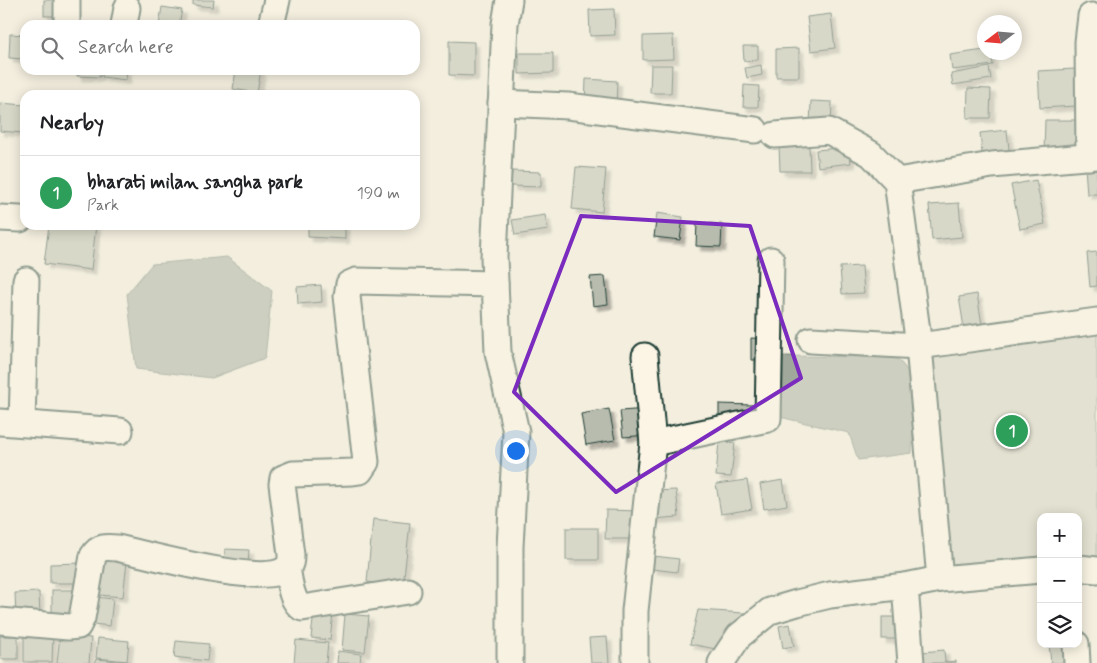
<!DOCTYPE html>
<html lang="en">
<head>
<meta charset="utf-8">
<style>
	body { margin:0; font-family:Mynerve,sans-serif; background:#f2f2f2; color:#202124 }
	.controls { position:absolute; right:15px; bottom:15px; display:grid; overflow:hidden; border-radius:10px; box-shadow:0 2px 12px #0003 }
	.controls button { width:45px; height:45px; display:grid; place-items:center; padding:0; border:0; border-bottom:1px solid #e0e0e0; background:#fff; color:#202124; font:25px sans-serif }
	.compass { position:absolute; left:977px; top:15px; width:45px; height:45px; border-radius:50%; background:#fff; box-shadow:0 2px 12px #0003; rotate:254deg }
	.you { position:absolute; left:515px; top:450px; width:18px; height:18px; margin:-12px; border:4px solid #fff; border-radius:50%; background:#1a73e8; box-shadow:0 0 0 8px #1a73e833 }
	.badge { display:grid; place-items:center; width:32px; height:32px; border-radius:50%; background:#1a73e8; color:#fff; font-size:16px; font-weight:700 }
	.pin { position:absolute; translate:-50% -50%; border:2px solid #fff; box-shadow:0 1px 5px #0006 }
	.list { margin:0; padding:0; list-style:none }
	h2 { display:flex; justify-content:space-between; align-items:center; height:65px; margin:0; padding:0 20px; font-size:21px }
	h2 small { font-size:16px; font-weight:400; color:#757577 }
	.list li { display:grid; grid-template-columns:32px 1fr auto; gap:15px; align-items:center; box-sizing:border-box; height:75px; padding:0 20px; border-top:1px solid #e0e0e0 }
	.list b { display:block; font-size:19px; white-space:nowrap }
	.list p { margin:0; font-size:16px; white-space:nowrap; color:#757577 }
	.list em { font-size:16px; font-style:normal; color:#757577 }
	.icon { flex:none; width:28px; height:28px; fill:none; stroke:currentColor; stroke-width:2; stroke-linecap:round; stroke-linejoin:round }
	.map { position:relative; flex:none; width:1097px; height:663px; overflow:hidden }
	.search { position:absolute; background:#fff; box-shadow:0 2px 12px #0003; left:20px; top:20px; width:400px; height:55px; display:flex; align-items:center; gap:12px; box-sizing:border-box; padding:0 18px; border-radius:15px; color:#757577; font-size:19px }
	.panel { position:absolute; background:#fff; box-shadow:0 2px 12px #0003; left:20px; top:90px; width:400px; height:140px; border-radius:15px }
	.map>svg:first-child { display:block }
	.green { fill:#d0d1c2; stroke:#78877b }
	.water { fill:#a0a89b; stroke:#6c7d72 }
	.building { fill:#b8bcae; stroke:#1f3d34; filter:url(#shadow) }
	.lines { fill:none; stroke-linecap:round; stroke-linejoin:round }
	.minor-casing { stroke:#1f3d34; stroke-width:29 }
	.minor { stroke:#fcf5e5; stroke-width:25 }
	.marked { fill:none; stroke:#7b2cbf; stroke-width:4; stroke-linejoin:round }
</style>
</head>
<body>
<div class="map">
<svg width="1097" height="663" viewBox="0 0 1097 663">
	<defs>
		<filter id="shadow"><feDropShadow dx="4.5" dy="4.5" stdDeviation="1" flood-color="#0004"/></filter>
	</defs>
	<rect width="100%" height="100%" fill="#f3eede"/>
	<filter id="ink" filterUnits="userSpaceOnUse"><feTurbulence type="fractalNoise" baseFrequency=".02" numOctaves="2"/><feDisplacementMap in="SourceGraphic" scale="10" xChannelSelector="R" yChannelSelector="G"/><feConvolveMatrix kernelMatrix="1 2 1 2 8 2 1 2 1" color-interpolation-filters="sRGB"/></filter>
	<g filter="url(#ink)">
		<path class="green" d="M1097,321V574L1078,575V517H1041V576L940,579L919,346Z"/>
		<g class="water">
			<path d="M227,257L272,291L265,358L212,378L136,369L127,294L152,264Z"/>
			<path d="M773,356L896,357L914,378L912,453L858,460L849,433L771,415Z"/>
		</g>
		<g class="building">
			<rect x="44" y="0" width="20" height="16"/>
			<path d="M193,0H214L213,7L193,5Z"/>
			<path d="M162,7L182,10L179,25H159Z"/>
			<path d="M614,9L615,35L590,36L589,10Z"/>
			<path d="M831,14L835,48L811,51L807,17Z"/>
			<path d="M10,34L25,35V59L9,58Z"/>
			<path d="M673,35L674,59L643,60V36Z"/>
			<path d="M449,41L474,42V76L449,75Z"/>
			<path d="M743,46H758V60L744,61Z"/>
			<path d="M799,48V77H776V49Z"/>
			<path d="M984,50V52H991L993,65L952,70L950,55Z"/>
			<path d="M519,53H553V73L519,74Z"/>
			<path d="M651,65H672L671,93H650Z"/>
			<path d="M761,65L762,75L747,78L745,68Z"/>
			<path d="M989,67L991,79L953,85L951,74Z"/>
			<path d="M1075,69L1077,106L1040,108L1038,71Z"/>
			<path d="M77,70H100V77L77,76Z"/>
			<path d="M103,70H127L126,80L102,77Z"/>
			<path d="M236,70H261L257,93L233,89Z"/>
			<path d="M586,79L617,81L616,107L585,105Z"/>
			<path d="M744,85L759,86L758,107H743Z"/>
			<path d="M968,88L991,89L990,118H967Z"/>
			<path d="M811,101L832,102L831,127L810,126Z"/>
			<path d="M0,103L25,105L23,133L0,131Z"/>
			<path d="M1045,120H1078L1077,154L1044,153Z"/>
			<path d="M1007,130L1010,159L983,162L980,133Z"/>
			<path d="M809,145L810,171H780L779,146Z"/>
			<path d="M849,147L851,163L818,167L816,150Z"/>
			<path d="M1097,166V194H1087L1085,167Z"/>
			<path d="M576,167L606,169L602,212L572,209Z"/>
			<path d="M512,171L541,172V187L511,186Z"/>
			<path d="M1036,180L1045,224L1020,229L1011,185Z"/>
			<path d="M959,203L962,237L932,240L929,205Z"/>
			<path d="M657,213L683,217L680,240L654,237Z"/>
			<path d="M545,215L548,230L515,235L512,220Z"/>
			<path d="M697,222L722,224L721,247L696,246Z"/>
			<path d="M49,225H96L91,270L44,264Z"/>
			<path d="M308,225H345V239L308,237Z"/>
			<path d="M1097,252V286L1090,287L1087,253Z"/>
			<path d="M862,266L864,293L842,294L840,267Z"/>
			<path d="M605,276L608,304L593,306L590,277Z"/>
			<path d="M321,285L322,302L298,304L297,287Z"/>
			<path d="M977,294L983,331L965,334L959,297Z"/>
			<path d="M751,338L765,339V360H751Z"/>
			<path d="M719,404L753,405V417L719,416Z"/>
			<path d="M609,409L615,440L586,445L581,414Z"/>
			<path d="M648,409L650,435L623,437L620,411Z"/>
			<path d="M719,441L735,443L731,477L716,476Z"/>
			<path d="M747,480L752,509L721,514L716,484Z"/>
			<path d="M783,480L787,505L764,509L760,484Z"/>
			<path d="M676,490L679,517L653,519L651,491Z"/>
			<path d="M606,510L639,511V539H605Z"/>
			<path d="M373,519L410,523L403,586L367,582Z"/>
			<rect x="566" y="528" width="32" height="32"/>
			<path d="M225,549L249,550L248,565L224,563Z"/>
			<path d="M654,556L679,559L677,572L652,569Z"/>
			<path d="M103,559L127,562L123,597L99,595Z"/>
			<path d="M81,563V583H50V564Z"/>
			<rect x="52" y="590" width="27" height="27"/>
			<path d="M39,592L40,616L16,617L15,593Z"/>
			<path d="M96,597L113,599L110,626L93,624Z"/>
			<path d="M698,610L744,613L721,650L690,644Z"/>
			<path d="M314,611L333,613L330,640L311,638Z"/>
			<path d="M345,614L369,616L365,652L342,650Z"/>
			<rect x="882" y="617" width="21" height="22"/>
			<path d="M790,624L794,646L783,648L779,626Z"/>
			<path d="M24,635H53L52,662H24Z"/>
			<path d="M60,635L91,638L89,663H57Z"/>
			<rect x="0" y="636" width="18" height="23"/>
			<path d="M607,637L609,663H591L589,638Z"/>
			<path d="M98,638L129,641L127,661L96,658Z"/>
			<path d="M296,640L328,643L326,663H294Z"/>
			<path d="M176,641L209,644L207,661L174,657Z"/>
			<path d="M1049,644H1074L1075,663H1051Z"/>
			<path d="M944,650L945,662L956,661V663H923L922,652Z"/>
			<path d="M338,651L361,654L360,663H337Z"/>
			<path d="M96,659L130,662V663H95Z"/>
		</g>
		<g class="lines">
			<defs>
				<g id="minor">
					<path d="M67,0V25"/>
					<path d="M509,0L505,24L494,257L498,352L516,432L510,547V663"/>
					<path d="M124,25L127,8"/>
					<path d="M271,25L277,0"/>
					<path d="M501,103L568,106L755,130"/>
					<path d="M775,135L829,131L871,154L897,181"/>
					<path d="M1089,157L1088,42L1091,16"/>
					<path d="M0,218L20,219"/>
					<path d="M811,340L919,346L1097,321"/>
					<path d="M0,422L120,431"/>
					<path d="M22,423L26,280"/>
					<path d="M653,443L768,419L771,260"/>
					<path d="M287,568C290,581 290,600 302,608L408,591"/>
					<path d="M1078,568L1097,570"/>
					<path d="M940,579L919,346L897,181L992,165L1097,156"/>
					<path d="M905,586L911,663"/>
					<path d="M0,621L68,627L78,626L82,618L93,556C99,546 107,547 117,548C150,555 261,587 286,569C291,565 291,560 291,555L282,484L283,478L293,474L353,472L360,471L366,462L347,296L349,284L356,281L495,284"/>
					<path d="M1076,644L1077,663"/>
					<path d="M635,663V611L653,443L645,356"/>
					<path d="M721,663L739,636L770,611L797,603L830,595L905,586L940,579L1041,570"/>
				</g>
			</defs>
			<use href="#minor" class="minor-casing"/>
			<use href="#minor" class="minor"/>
		</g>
	</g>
	<path d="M0 0H1097V663H0ZM581,216L750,226L801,378L616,492L514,392Z" fill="#f3eede" fill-opacity=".55" fill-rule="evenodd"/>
	<path class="marked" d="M581,216L750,226L801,378L616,492L514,392Z"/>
</svg>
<div class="controls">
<button>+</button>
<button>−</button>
<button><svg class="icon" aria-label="layers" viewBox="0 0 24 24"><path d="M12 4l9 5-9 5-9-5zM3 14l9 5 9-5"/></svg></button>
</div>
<svg class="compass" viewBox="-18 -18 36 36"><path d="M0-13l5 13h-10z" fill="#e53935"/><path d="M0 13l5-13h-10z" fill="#757577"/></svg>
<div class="you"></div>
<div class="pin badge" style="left:1012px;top:431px;background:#2e9e5b">1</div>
<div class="search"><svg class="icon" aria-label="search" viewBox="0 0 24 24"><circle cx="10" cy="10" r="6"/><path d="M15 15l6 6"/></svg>Search here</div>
<section class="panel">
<h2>Nearby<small></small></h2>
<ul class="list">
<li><span class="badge" style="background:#2e9e5b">1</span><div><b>bharati milan sangha park</b><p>Park</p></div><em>190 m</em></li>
</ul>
</section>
</div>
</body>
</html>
